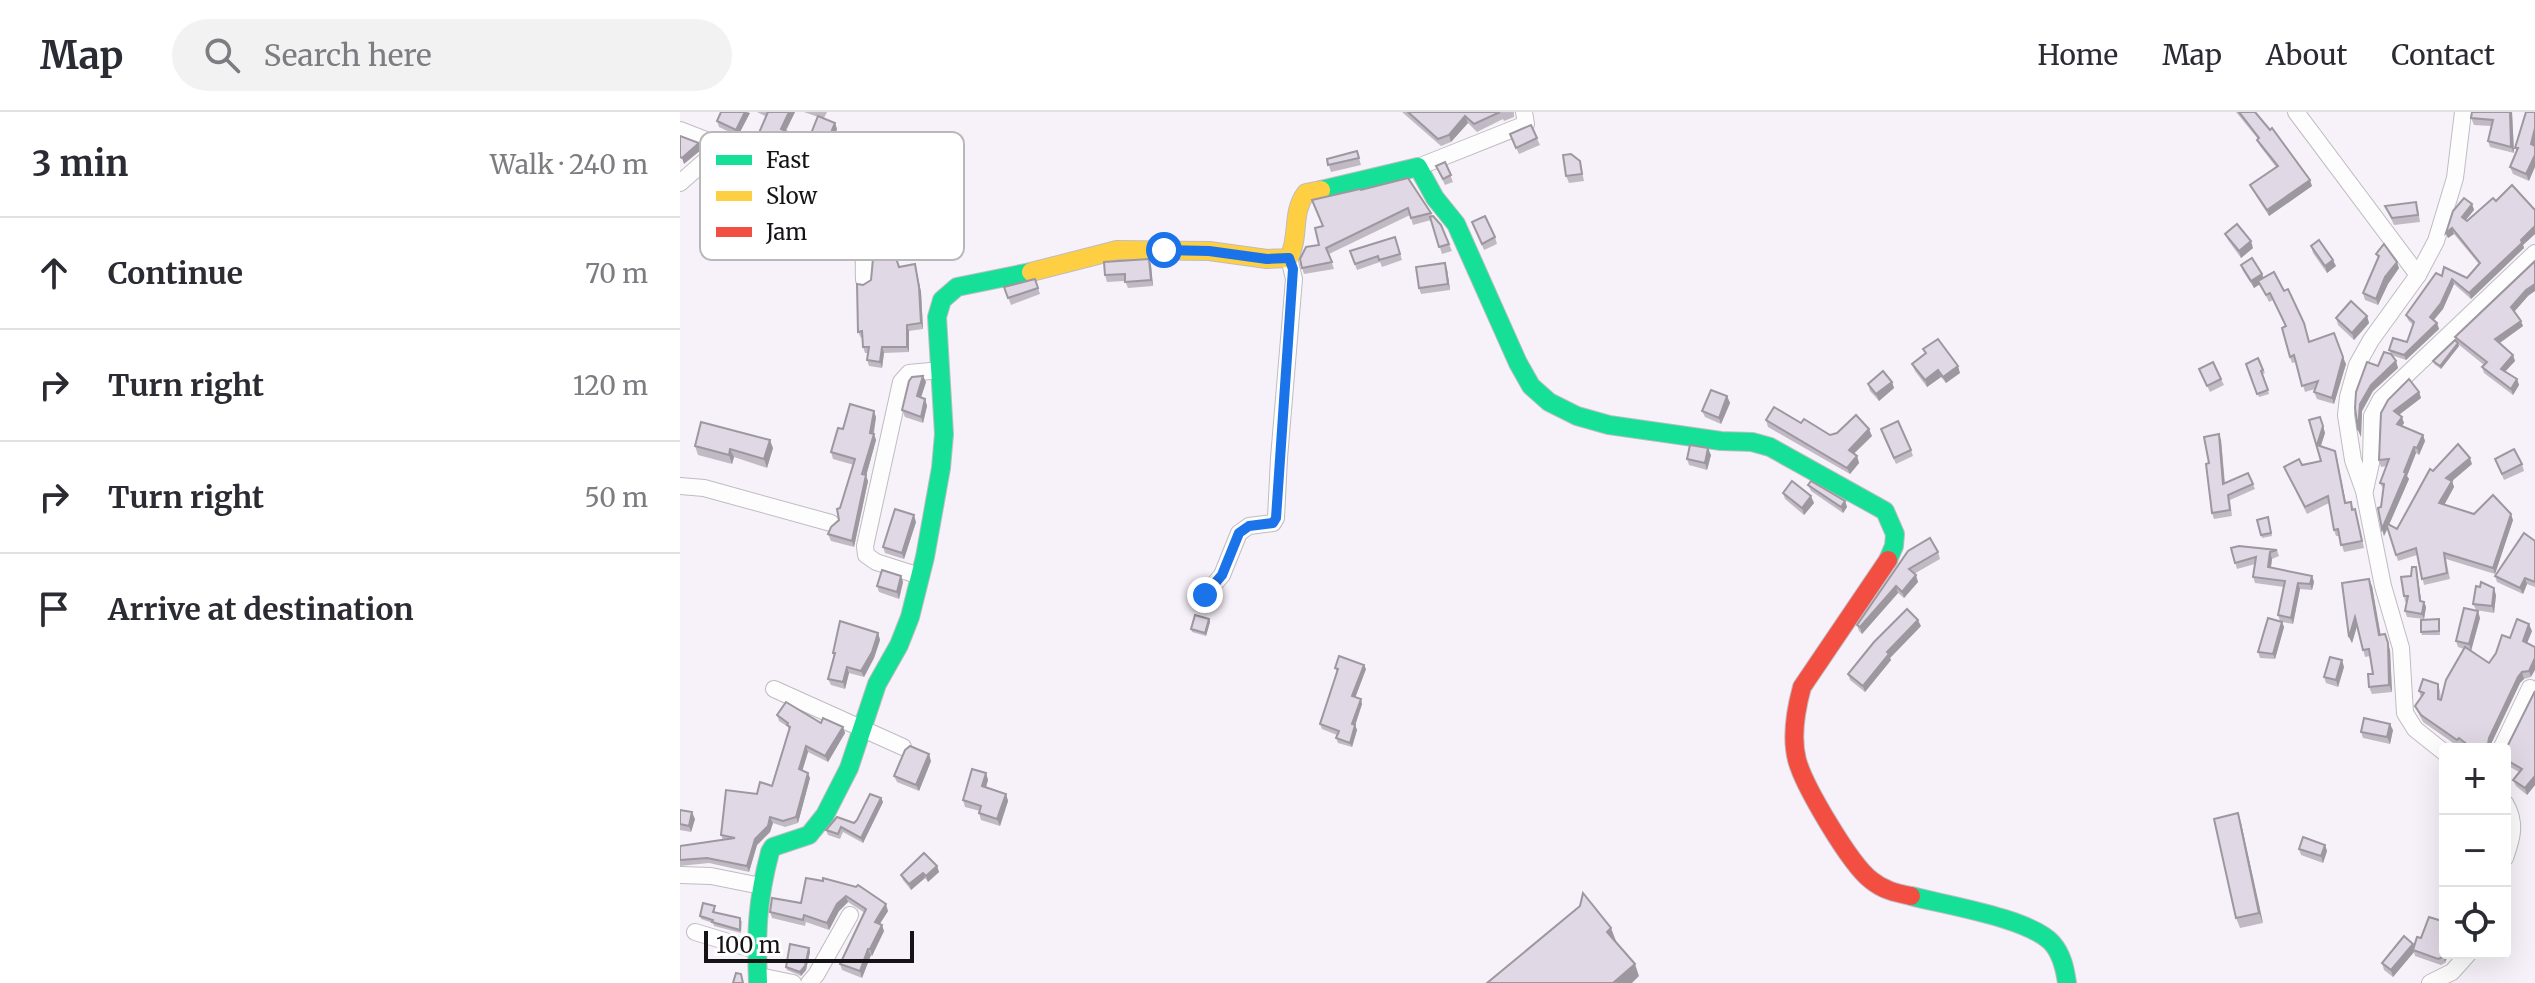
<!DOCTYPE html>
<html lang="en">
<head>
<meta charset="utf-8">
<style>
	body { margin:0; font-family:Merriweather,serif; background:#f2f2f3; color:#2b2b33 }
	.controls { position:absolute; right:24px; bottom:24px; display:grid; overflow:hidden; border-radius:8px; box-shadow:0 8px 32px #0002 }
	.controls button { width:72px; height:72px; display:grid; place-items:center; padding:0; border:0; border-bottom:2px solid #e1e1e2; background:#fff; color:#2b2b33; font:40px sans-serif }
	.scale { position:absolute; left:24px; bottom:20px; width:210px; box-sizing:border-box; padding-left:8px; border:4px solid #161317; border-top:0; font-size:22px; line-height:28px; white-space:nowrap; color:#161317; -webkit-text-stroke:6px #fff; paint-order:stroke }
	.stop { position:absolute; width:24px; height:24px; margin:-18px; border:6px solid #1a73e8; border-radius:50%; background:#fff }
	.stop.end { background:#1a73e8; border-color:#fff; box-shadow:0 2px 8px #0008 }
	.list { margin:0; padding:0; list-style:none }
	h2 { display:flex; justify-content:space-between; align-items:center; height:104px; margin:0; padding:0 32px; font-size:34px }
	h2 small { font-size:26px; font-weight:400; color:#7c7c81 }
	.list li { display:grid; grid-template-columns:52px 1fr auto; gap:24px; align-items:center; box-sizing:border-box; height:112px; padding:0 32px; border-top:2px solid #e1e1e2 }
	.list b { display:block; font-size:30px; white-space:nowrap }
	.list em { font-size:26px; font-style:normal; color:#7c7c81 }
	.icon { flex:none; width:44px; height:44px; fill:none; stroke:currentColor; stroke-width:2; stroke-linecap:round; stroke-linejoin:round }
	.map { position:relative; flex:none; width:1855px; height:871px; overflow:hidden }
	header { display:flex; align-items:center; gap:48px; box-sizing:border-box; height:112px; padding:0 40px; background:#fff; border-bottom:2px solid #e1e1e2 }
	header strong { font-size:38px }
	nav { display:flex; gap:44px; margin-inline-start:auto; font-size:28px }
	.search { width:560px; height:72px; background:#f2f2f3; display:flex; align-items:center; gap:20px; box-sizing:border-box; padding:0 28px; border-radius:44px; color:#7c7c81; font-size:30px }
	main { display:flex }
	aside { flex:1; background:#fff }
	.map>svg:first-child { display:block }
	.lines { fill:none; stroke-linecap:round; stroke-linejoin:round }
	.street-casing { stroke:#bfbcc0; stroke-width:18 }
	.fast-casing { stroke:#bfbcc0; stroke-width:20 }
	.slow-casing { stroke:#bfbcc0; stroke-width:20 }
	.jam-casing { stroke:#bfbcc0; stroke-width:20 }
	.street { stroke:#fefdfe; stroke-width:16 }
	.fast { stroke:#16e098; stroke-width:18 }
	.slow { stroke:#ffcf43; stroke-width:18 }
	.jam { stroke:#f24e42; stroke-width:18 }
	.wall { fill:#c1bac4 }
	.shaded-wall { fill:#9d97a0 }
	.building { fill:#e0d8e4; stroke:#9d97a0; stroke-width:2 }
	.route { stroke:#1a73e8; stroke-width:10 }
	.key { fill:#fff; stroke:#b9b8b9; stroke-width:2 }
	.key-label { font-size:22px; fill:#161317 }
</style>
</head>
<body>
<header>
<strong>Map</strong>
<div class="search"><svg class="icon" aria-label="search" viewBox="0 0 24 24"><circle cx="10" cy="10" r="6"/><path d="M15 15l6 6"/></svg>Search here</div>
<nav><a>Home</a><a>Map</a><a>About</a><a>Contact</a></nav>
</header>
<main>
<aside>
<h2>3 min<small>Walk · 240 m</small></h2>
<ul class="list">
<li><svg class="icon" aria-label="ahead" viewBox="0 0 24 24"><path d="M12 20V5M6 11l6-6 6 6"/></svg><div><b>Continue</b></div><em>70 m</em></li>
<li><svg class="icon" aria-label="right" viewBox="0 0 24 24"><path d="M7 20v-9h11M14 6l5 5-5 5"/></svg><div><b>Turn right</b></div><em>120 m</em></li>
<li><svg class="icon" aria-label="right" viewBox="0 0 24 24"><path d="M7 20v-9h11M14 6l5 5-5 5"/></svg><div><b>Turn right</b></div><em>50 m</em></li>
<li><svg class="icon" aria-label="arrive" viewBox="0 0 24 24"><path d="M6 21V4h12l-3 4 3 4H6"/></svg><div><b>Arrive at destination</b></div></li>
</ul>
</aside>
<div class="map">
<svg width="1855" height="871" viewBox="0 0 1855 871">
	<rect width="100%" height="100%" fill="#f7f2f9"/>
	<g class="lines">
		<defs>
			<g id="street">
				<path d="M1616,0L1738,163"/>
				<path d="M0,18L173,85C187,101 183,146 184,168"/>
				<path d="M738,55L846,12L844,0"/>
				<path d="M0,71L42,34"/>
				<path d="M0,374L24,376L151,411"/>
				<path d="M1685,378L1691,351L1692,304L1701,287L1855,141"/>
				<path d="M240,464L196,450L186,443L185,434L221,270L229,261L261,258"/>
				<path d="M525,483L542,463L559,421L569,414L593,411L596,406L599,346L614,167L609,146"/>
				<path d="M94,577L223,635"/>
				<path d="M1821,637L1850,576"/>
				<path d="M1765,641L1735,617L1725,601L1721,536L1703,474L1684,379L1673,348L1666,303L1668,285L1677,253L1691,228L1738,163L1756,129L1775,66L1783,0"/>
				<path d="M1825,691C1837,711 1832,726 1825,746"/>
				<path d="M0,763L31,764L81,774"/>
				<path d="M15,820L75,838"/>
				<path d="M79,864L113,871"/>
				<path d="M129,871L136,863L170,803"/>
				<path d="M1750,871L1772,860L1789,841"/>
			</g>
			<g id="fast">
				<path d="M641,78L738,55L755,86L776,112L838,251L851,274L869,290L897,304L929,313L1041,329L1072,330L1090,335L1205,399L1215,422L1214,434L1208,448"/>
				<path d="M1231,784C1265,793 1349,806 1372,831C1382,842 1385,857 1387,871"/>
				<path d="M78,871C76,821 77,789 90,740L93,735L129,723L145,703L169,656L197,572L219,533L230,505L245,445L261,356L264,322L257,205L262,188L277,175L351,160"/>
			</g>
			<path id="slow" d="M351,160L437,138L529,139L587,147L609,146C620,123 611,101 626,81L641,78"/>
			<path id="jam" d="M1208,448L1122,575C1116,597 1111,625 1117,648C1124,674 1170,752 1191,768C1203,778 1216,781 1231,784"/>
		</defs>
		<use href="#street" class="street-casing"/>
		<use href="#fast" class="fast-casing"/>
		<use href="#slow" class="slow-casing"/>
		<use href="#jam" class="jam-casing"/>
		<use href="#street" class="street"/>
		<use href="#fast" class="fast"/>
		<use href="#slow" class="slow"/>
		<use href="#jam" class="jam"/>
	</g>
	<g class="wall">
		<path d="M41,0H69L58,24L39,15L37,9Z"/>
		<path d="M77,0H115L106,19L128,29L138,5L124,0H147L144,6L155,11L157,17L149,37L169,45L171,52L164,70L77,36L75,30L87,5Z"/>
		<path d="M722,0H834V5L824,9L823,7L797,20L788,11L771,30L761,34Z"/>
		<path d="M1556,0H1575L1632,74L1589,104L1573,79L1570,73L1596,55L1580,34L1578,27Z"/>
		<path d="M1792,0H1832L1834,41L1810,35L1808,29L1811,14L1794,13L1791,6Z"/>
		<path d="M1846,0L1849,69L1833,62L1830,55L1837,40L1835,36Z"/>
		<path d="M851,13L860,33L839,42L830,22Z"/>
		<path d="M677,39L681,53L651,60L647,47Z"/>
		<path d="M900,49L904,69L889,71L886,64Z"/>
		<path d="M765,50L773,70L765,73L756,54Z"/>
		<path d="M64,55L149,83L151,88L146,104L165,110L167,116L163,130L120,116L118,112L108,109L106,103L109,96L85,87L82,95L38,75L36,69Z"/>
		<path d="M681,78L751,101L752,104L761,113L772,139L762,142L751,108L733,113L730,103L649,142L654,157L624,162L622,156L639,133L643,114Z"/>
		<path d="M1816,89L1855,97V122L1843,133L1844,136L1791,187L1774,172L1763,197L1754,208L1757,211L1759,217L1726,248L1711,243L1716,249L1718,256L1693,279L1682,299L1681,325L1678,318L1687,250L1698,254L1711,242L1709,238L1727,230L1733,213L1728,208L1726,203L1762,164L1787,166L1799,152L1774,122L1768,126L1766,121L1792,92L1794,98L1786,108L1787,109Z"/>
		<path d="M1736,90L1738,97L1740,110L1714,113L1705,94Z"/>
		<path d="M792,110L815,125L817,132L804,138Z"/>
		<path d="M1545,122L1573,136L1561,146L1548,128Z"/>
		<path d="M715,125L722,148L702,155L700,150L677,158L670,139Z"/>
		<path d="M1631,134L1656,154L1647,161L1633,141Z"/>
		<path d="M1696,142L1719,156L1708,172L1698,193L1685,188L1683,181L1698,146Z"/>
		<path d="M469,147L471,153L473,174L448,176L445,169L427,170L425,163Z"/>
		<path d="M235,152L241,180L243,217L229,219V240L204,241L202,256L189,254L187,248L188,241H185L183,235V225L181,226L178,220L183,173L220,155Z"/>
		<path d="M1561,153L1584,166L1630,230L1666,252L1654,292L1637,287L1634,280L1635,277L1625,280L1616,250L1612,251L1610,245L1606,214L1593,188L1589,190L1580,172L1574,176L1563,159Z"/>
		<path d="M767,157L770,178L741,182L739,176Z"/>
		<path d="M355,167L360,182L331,193L324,175Z"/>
		<path d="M1848,184L1834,200L1843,214L1820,231L1833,243L1835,249L1825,259L1837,267L1839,273L1833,283L1804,261L1802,255L1804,253L1778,232L1779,234L1761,257L1754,252L1753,249L1776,229L1775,225Z"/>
		<path d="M1687,204L1689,211L1674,228L1658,213L1656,206Z"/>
		<path d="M1243,237L1280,261L1266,271L1261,265L1247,275L1235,259L1232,252L1245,242Z"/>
		<path d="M1578,246L1585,261L1583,262L1589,282L1579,285L1566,252Z"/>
		<path d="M1519,257L1541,267L1544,273L1530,280Z"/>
		<path d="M243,264L246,270L241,286L245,287L247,294L243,311L225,305L222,298Z"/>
		<path d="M1212,270L1214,276L1199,289L1190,279L1188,272Z"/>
		<path d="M1739,280L1741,286L1719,303L1724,311L1722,314L1743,323L1745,329L1739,343L1736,341L1727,364L1729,367L1709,413L1717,417L1753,359L1792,352L1772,369L1774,375L1764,393L1794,402L1833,408L1815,462L1766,447L1770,467L1744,473L1737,443L1718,449L1708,416L1704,424L1702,417L1701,395L1704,378L1700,371L1707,354L1701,355L1699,348L1701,301Z"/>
		<path d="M1047,284L1050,291L1041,312L1025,305L1022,299Z"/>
		<path d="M196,305L194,322L196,328L186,364L188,369L174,435L151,429L148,422L159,408L160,396L174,353L153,347L151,340L163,317Z"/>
		<path d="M1640,305L1645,321L1641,334L1655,339L1666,391L1671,390L1674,398L1675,397L1684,436L1664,440L1659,424H1656L1654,418L1649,391L1627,402L1604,355L1619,347L1622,353L1641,349L1629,308Z"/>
		<path d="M1086,308L1121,311L1150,323L1192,324L1174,342L1177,344L1179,351L1170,362L1088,315Z"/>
		<path d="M1203,324L1231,338L1233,344L1216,352Z"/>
		<path d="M1541,328L1545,371L1573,372L1575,377L1550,388L1552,404L1534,407L1532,401L1529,351Z"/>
		<path d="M15,334L93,336L87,356L54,345L52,352L18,343Z"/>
		<path d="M1031,343L1027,358L1009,353L1007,347Z"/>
		<path d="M1815,347L1842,352L1844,359L1824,368Z"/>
		<path d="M1128,373L1165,389L1167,395L1163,401L1131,379Z"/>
		<path d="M1103,381L1134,391L1124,403L1105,387Z"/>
		<path d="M1588,405L1592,424L1582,426L1577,408Z"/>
		<path d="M236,410L224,447L205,441L203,435Z"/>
		<path d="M1855,429V475L1847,472L1843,482L1817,470L1815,464Z"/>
		<path d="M1551,436L1597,438L1599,444L1592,447L1591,455L1632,464L1634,470L1632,478L1620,477L1613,512L1602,510L1604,515L1595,547L1580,546L1578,540L1600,509L1598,503L1604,475L1575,471L1573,465L1575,452L1557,457Z"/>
		<path d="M1228,439L1258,440L1260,447L1234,462L1238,470L1224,486L1218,481L1182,522L1179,519L1177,513Z"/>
		<path d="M1737,460L1741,489L1744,490L1746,495L1744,507L1727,505L1725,499L1727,489L1725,490L1724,484L1731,464Z"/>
		<path d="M221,464L223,470L219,487L199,480L197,474Z"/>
		<path d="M1692,474L1700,523L1710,538L1712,580L1692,582L1689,575L1693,562L1690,544L1685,545L1677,513L1672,531L1669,525Z"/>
		<path d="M1816,483L1814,501L1796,498L1793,492Z"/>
		<path d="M1800,506L1791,539L1809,551L1830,526L1852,519L1847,531L1851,565L1844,567L1840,571L1811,632L1812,637H1787L1781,632L1779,635L1743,610L1735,594L1741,585L1739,579L1758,572L1760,579L1761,588L1784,537L1778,535L1776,529Z"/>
		<path d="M529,507L530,510L526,524L512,520L511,517Z"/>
		<path d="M1759,507L1760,523H1742L1741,520Z"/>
		<path d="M1241,514L1210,546L1211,548L1185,580L1170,568L1168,562Z"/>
		<path d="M198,521L200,528L194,546L184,565L169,561L165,577L151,573L148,567L154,545L153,541Z"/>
		<path d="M1664,555L1658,575L1646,571L1644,565Z"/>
		<path d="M655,556L686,557L675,585L682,592L675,613L677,618L672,635L658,631L656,626L657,623L642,617L640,612L657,560Z"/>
		<path d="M1855,579V673L1847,683L1836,674L1833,668L1839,660L1825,652V639Z"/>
		<path d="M97,603L163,615L165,621L148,650L128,640L122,659L130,666L118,711L105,715L93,711L90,720L77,733L69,760L29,751L0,754V734L43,728L41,723L77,682L92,674L109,618L108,615L99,609Z"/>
		<path d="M1713,618L1710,632L1683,626L1681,620Z"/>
		<path d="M251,649L239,679L217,670L214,664Z"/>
		<path d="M306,661L308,668L306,676L326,682L328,689L320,714L301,708L299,701L300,699L285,695L283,688Z"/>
		<path d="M201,686L203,690L183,731L163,720L160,727L148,723L146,718L174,711Z"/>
		<path d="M0,698L15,707L11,720L0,718Z"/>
		<path d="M1561,711L1583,811L1560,816L1556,806Z"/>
		<path d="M1645,733L1647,739L1643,751L1621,743L1619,737Z"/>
		<path d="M257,754L259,760L248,770L245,766L231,778L223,768L221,763Z"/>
		<path d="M126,766L208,799L200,812L204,819L192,844L191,843L182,866L162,858L160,852L185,801L168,790L159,799L149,818L126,810L125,814L92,806L90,800L121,791Z"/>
		<path d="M35,794V801L62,809L61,821L34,814L33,811L21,807L20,804Z"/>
		<path d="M1749,805L1765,851L1761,853L1735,844L1734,840L1713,865L1704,858L1702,851L1734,834L1741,826Z"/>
		<path d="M129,836L130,840L126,858L121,864L107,858L106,855Z"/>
	</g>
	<g class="shaded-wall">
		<path d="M65,0L70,1L58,24L56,18Z"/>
		<path d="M109,0H115L103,24L101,17Z"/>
		<path d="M1830,0H1832L1834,41L1831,35Z"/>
		<path d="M785,4L788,11L771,30L769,23Z"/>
		<path d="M155,11L157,17L147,41L145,35Z"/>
		<path d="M1855,16V34L1851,32Z"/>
		<path d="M19,31L21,38L4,52L2,46Z"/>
		<path d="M1855,43V55L1849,69L1846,62Z"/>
		<path d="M169,45L171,52L164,70L161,63Z"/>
		<path d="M1630,68L1632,74L1589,104L1587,98Z"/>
		<path d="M83,82L85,87L82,95L80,89Z"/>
		<path d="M149,83L151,88L145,109L143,103Z"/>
		<path d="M1792,92L1794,98L1784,110L1782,105Z"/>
		<path d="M165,110L167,116L163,130L161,125Z"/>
		<path d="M1855,114V122L1843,133L1844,136L1791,187L1789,181Z"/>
		<path d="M1772,116L1774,122L1768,126L1766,121Z"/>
		<path d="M1571,129L1573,136L1561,146L1559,139Z"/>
		<path d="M469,147L471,153L473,174L471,168Z"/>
		<path d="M1653,148L1656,154L1647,161L1645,154Z"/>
		<path d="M1717,150L1719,156L1708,172L1698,193L1696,187L1705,165Z"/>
		<path d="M765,151L767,157L770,178L768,172Z"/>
		<path d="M235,152L241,180L243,217L241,211Z"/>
		<path d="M1582,162L1585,169L1574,176L1571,169Z"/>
		<path d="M1772,167L1774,172L1763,197L1752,210L1750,205Z"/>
		<path d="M1855,172V179L1848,184L1833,201L1831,195L1846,178Z"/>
		<path d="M1687,204L1689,211L1674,228L1672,221Z"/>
		<path d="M1841,209L1843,214L1818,232L1815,227Z"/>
		<path d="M1757,211L1759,217L1726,248L1724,243Z"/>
		<path d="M227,213L229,219V240L227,235Z"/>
		<path d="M1778,231L1779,234L1761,257L1760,254Z"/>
		<path d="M202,235L204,241L202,256L200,250Z"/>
		<path d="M1833,243L1835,249L1823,262L1821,257Z"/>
		<path d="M1663,245L1666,252L1654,292L1652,286Z"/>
		<path d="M1716,249L1718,256L1693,279L1682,299L1681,325L1678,318L1680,292L1691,273Z"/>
		<path d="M1278,254L1280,261L1266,271L1263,265Z"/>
		<path d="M1258,258L1261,265L1247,275L1245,268Z"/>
		<path d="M243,264L246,270L239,291L237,284Z"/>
		<path d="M1837,267L1839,273L1833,283L1831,277Z"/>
		<path d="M1212,270L1214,276L1199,289L1196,282Z"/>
		<path d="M1739,280L1741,286L1716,305L1714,299Z"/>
		<path d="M1047,284L1050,291L1041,312L1039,306Z"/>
		<path d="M245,287L247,294L243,311L241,305Z"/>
		<path d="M194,299L196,305L193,323L194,322L196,328L186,364L188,369L174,435L172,429Z"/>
		<path d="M1722,305L1724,311L1719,318L1717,312Z"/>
		<path d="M1643,314L1645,321L1639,339L1637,333Z"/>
		<path d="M1189,317L1192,324L1171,344L1169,338Z"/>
		<path d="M1539,322L1541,328L1545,377L1543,372Z"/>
		<path d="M1743,323L1745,329L1739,343L1737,336Z"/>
		<path d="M90,328L93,336L87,356L84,347Z"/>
		<path d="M1734,335L1736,341L1727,364L1729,367L1704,424L1702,417Z"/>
		<path d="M1028,336L1031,343L1027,358L1025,351Z"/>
		<path d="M50,337L54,345L52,352L49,343Z"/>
		<path d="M1655,339L1657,346L1667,397L1665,391Z"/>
		<path d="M1177,344L1179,351L1170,362L1167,356Z"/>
		<path d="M1790,346L1792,352L1772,369L1774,375L1762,397L1759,391L1766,366Z"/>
		<path d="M1131,384L1134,391L1124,403L1122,396Z"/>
		<path d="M1165,389L1167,395L1163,401L1161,395Z"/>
		<path d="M1831,402L1833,408L1815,462L1813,456Z"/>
		<path d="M234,403L236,410L224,447L222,441Z"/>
		<path d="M1590,440L1592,447L1590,461L1588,455Z"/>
		<path d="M1736,455L1737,460L1742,494L1740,489Z"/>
		<path d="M1236,463L1238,470L1224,486L1222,480Z"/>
		<path d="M221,464L223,470L219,487L217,480Z"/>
		<path d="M1632,464L1634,470L1632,478L1630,472Z"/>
		<path d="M1845,466L1847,472L1843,482L1840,476Z"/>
		<path d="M1689,467L1692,474L1702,530L1699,523Z"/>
		<path d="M1618,471L1620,477L1613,512L1611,506Z"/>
		<path d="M1216,474L1218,481L1182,522L1180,515Z"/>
		<path d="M1814,476L1816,483L1814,501L1812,494Z"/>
		<path d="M1744,490L1746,495L1744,507L1742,502Z"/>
		<path d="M1798,499L1800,506L1791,539L1789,532Z"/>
		<path d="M1675,505L1678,511L1672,531L1669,525Z"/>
		<path d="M529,507L530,510L526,524L525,521Z"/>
		<path d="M1238,508L1241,514L1210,546L1211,548L1185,580L1183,574L1207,540Z"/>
		<path d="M1602,510L1604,515L1595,547L1593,542Z"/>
		<path d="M1849,512L1852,519L1845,536L1843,529Z"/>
		<path d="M198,521L200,528L194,546L184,565L181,559Z"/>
		<path d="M1705,522L1710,538L1712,580L1709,573Z"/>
		<path d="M1855,546V558L1851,565L1849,559Z"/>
		<path d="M1662,548L1664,555L1658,575L1656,568Z"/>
		<path d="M684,553L686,557L674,589L672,584Z"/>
		<path d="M167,555L169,561L165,577L163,570Z"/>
		<path d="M1842,560L1844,567L1840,571L1811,632L1810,637L1808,632L1809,626L1838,565Z"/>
		<path d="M681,587L682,592L674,617L672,612Z"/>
		<path d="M1710,612L1713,618L1710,632L1707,625Z"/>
		<path d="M675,613L677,618L672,635L670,631Z"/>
		<path d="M163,615L165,621L148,650L145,644Z"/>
		<path d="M126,634L128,640L121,663L119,657Z"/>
		<path d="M249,642L251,649L239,679L236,673Z"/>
		<path d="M128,661L130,666L118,711L116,705Z"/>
		<path d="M306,661L308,668L304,681L302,674Z"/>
		<path d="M1855,664V673L1847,683L1845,676Z"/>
		<path d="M326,682L328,689L320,714L317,707Z"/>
		<path d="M201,686L203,690L183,731L181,726Z"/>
		<path d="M12,700L15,707L11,720L9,714Z"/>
		<path d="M1558,701L1561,711L1583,811L1579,801Z"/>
		<path d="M90,705L93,711L90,720L77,733L69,760L67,754L75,727Z"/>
		<path d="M1645,733L1647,739L1643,751L1641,744Z"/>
		<path d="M257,754L259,760L248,770L246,764Z"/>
		<path d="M243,761L245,766L231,778L229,772Z"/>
		<path d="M166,784L168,790L159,799L149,818L147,811L157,792Z"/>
		<path d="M206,792L208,799L197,816L195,810Z"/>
		<path d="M202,813L204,819L192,844L190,837Z"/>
		<path d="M931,816L936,829L931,833L927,820Z"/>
		<path d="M1733,832L1735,838H1733L1734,840L1713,865L1711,858Z"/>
		<path d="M129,836L130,840L126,858L121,864L120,860Z"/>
		<path d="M188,837L191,843L182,866L180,859Z"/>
		<path d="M1765,838V841H1769L1765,851L1763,845Z"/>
		<path d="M955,852L959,864L952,871H933Z"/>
	</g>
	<g class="building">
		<path d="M41,0H65L56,18L37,9Z"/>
		<path d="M88,0H109L101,17L128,29L138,4L155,11L145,35L169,45L161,63L75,30Z"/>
		<path d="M728,0H820L794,12L785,4L769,23L758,27Z"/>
		<path d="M1559,0H1575L1590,18L1592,16L1630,68L1587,98L1570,73L1598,54L1577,28L1579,26Z"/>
		<path d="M1792,0H1830L1831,35L1808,29L1813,8L1791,6Z"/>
		<path d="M1846,0H1855V16L1851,32L1855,34V43L1846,62L1830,55L1838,36H1835Z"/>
		<path d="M851,13L857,26L836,36L830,22Z"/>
		<path d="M0,24L19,31L2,46L0,45Z"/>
		<path d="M677,39L679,46L648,53L647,47Z"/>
		<path d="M891,42L900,49L902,62L886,64L883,43Z"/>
		<path d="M765,50L771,63L763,67L756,54Z"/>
		<path d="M728,66L751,101L731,106L728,96L646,136L652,150L622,156L620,147L626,135L639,133L635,116L643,114L632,88L680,77L681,78Z"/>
		<path d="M1832,73L1854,97H1855V114L1841,128L1842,131L1789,181L1772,167L1761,191L1750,205L1757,211L1724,243L1709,238L1713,226L1727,230L1734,210L1726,203L1756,161L1762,164L1764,155L1787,166L1800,151L1772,116L1766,121L1773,99L1784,86L1792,92L1782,105L1787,109L1813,86L1816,89Z"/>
		<path d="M1736,90L1738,103L1712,106L1705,94Z"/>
		<path d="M753,104L761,113L769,132L759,135L750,105Z"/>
		<path d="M805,104L815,125L802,132L792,110Z"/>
		<path d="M1557,112L1571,129L1559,139L1545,122Z"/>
		<path d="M715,125L720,142L699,148L698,144L675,152L670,139Z"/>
		<path d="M1639,128L1653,148L1645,154L1631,134Z"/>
		<path d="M1704,132L1717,150L1705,165L1696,187L1683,181L1699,144L1696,142Z"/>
		<path d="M214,140L219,155L235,152L239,175L241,211L227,213V235H202L200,250L187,248L189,235H183L182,219L178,220L177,172L183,173L191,168L193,147Z"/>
		<path d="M1572,146L1582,162L1571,169L1561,153Z"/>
		<path d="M469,147L471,168L445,170V162L425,163L424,150Z"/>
		<path d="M1855,149V172L1846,178L1831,195L1841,209L1815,227L1833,243L1821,257L1837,267L1831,277L1802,255L1807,250L1775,225Z"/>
		<path d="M765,151L768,172L739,176L736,155Z"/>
		<path d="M1594,160L1604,179L1608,177L1624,211L1629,230L1654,221L1663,245L1652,286L1634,280L1638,269L1622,274L1614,243L1610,245L1602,216L1606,214L1590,181L1586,183L1578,169Z"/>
		<path d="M355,167L358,176L328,186L324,175Z"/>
		<path d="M1671,189L1687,204L1672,221L1656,206Z"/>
		<path d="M1258,227L1278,254L1263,265L1258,258L1245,268L1232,252L1246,241L1243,237Z"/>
		<path d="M1775,228L1778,231L1760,254L1753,249Z"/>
		<path d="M1704,240L1711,242L1716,249L1691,273L1680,292L1678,318L1675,296L1676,280L1687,250L1698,254Z"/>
		<path d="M1578,246L1583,258L1581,259L1588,278L1577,282L1566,252Z"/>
		<path d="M1533,250L1541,267L1527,274L1519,257Z"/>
		<path d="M1203,259L1212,270L1196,282L1188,272Z"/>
		<path d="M243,264L237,284L245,287L241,305L222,298L229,269L232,265Z"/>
		<path d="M1729,267L1739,280L1714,299L1722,305L1717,312L1743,323L1737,336L1734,335L1724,360L1726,361L1702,417L1698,396L1701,395L1704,372L1700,371L1709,347L1699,348L1701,301L1708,288Z"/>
		<path d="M1031,278L1047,284L1039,306L1022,299Z"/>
		<path d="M170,292L194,299L190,321L194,322L182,362L186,363L172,429L148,422L151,415L159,408L157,397L160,396L175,347L151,340L158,316L163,317Z"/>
		<path d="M1094,295L1121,311L1124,307L1150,323L1157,321L1176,303L1189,317L1169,338L1177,344L1167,356L1086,308Z"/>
		<path d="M1640,305L1643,314L1637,333L1655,339L1665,391L1671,390L1672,398L1675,397L1682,429L1661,433L1658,417L1654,418L1648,384L1625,395L1604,355L1619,347L1622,353L1641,349L1629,308Z"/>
		<path d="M1218,309L1231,338L1214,346L1201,317Z"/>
		<path d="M21,310L90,328L84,347L50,337L49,343L15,334Z"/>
		<path d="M1539,322L1543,372L1568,361L1573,372L1548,383L1550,398L1532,401L1526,352L1529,351L1524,325Z"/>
		<path d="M1778,332L1790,346L1766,366L1772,369L1759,391L1794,402L1813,383L1831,402L1813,456L1764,441L1767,461L1742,467L1736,436L1716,443L1706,411L1717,417L1750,357L1753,359Z"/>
		<path d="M1010,333L1028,336L1025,351L1007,347Z"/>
		<path d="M1834,337L1842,352L1822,362L1815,347Z"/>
		<path d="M1112,369L1131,384L1122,396L1103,381Z"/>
		<path d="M1131,369L1165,389L1161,395L1128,373Z"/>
		<path d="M215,397L234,403L222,441L203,435Z"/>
		<path d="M1588,405L1591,421L1581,423L1577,408Z"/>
		<path d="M1844,421L1855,429V470L1845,466L1840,476L1815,464Z"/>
		<path d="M1250,426L1258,440L1229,457L1236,463L1222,480L1216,474L1180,515L1177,513L1228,439Z"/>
		<path d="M1559,434L1597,438L1590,440L1588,455L1632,464L1630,472L1618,471L1611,506L1598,503L1605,469L1573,465L1576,445L1555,451L1551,436Z"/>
		<path d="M1732,455H1736L1740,489L1744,490L1742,502L1725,499L1728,484H1724L1721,465L1731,464Z"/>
		<path d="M202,458L221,464L217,480L197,474Z"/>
		<path d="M1689,467L1699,523L1705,522L1708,531L1709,573L1689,575L1688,562H1693L1689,537L1683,538L1675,505L1669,525L1662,471Z"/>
		<path d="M1801,470L1814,476L1812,494L1793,492L1796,474L1800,475Z"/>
		<path d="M1784,496L1798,499L1789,532L1776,529Z"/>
		<path d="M1227,497L1238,508L1207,540L1209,542L1183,574L1168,562L1194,530Z"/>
		<path d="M515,503L529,507L525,521L511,517Z"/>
		<path d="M1588,506L1602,510L1593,542L1578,540Z"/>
		<path d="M1759,507V519L1741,520V508Z"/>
		<path d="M1837,507L1849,512L1843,529L1855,535V546L1849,559L1842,560L1838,565L1809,626L1808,632L1812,637L1806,636L1805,637H1793L1779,626L1777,628L1741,603L1735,594L1744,581L1739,579L1743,567L1758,572V587L1761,588L1766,568L1785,535L1809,551L1816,541L1822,523L1830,526Z"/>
		<path d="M160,509L198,521L192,540L181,559L167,555L163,570L148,567L155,541H153Z"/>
		<path d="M659,544L684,553L672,584L681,587L672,612L675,613L670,631L656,626L659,619L640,612L658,557L655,556Z"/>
		<path d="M1650,545L1662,548L1656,568L1644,565Z"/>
		<path d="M1855,579V664L1845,676L1833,668L1842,657L1825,647V639Z"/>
		<path d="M106,590L141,611L143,606L163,615L145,644L126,634L119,657L128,661L116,705L103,709L90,705L88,714L75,727L67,754L27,746L0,748V734L55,726L41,723L46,678L77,682L80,670L92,674L110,615L107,613L108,611L97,603Z"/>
		<path d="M1684,606L1710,612L1707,625L1681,620Z"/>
		<path d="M230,634L249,642L236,673L214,664L225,638Z"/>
		<path d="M292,657L306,661L302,674L326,682L317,707L299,701L301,694L283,688Z"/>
		<path d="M190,682L201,686L181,726L161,715L158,722L146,718L157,705L174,711L177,708Z"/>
		<path d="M0,698L12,700L9,714L0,712Z"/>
		<path d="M1558,701L1579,801L1556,806L1534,707Z"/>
		<path d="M1623,725L1645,733L1641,744L1619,737Z"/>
		<path d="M244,741L257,754L246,764L243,761L229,772L221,763Z"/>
		<path d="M126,766L143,769V766L176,775L178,773L206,792L195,810L202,813L190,837H188L180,859L160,852L186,797L166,784L157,792L147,811L124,803L123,808L90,800L92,786L121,791Z"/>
		<path d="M903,781L931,816L927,820L955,852L933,871H807L900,794Z"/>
		<path d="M23,791L35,794L33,800L60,806V818L32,810L33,808L20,804Z"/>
		<path d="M1749,805L1765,810V838L1763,845L1758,847L1733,838L1737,825L1741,826Z"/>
		<path d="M1724,824L1733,832L1711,858L1702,851Z"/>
		<path d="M110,832L129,836L125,854L120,860L106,855Z"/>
		<path d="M56,861L61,862L63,871H53Z"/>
	</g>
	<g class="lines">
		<path class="route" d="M484,138L529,139L587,147L609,146L613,157L596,406L593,411L569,414L559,421L542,463L525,483"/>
	</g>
	<rect x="20" y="20" width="264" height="128" rx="12" class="key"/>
	<rect x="36" y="43" width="36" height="10" fill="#16e098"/>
	<rect x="36" y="79" width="36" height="10" fill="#ffcf43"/>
	<rect x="36" y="115" width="36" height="10" fill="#f24e42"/>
	<g class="key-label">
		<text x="86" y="56">Fast</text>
		<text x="86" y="92">Slow</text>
		<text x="86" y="128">Jam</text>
	</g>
</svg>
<div class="controls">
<button>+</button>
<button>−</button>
<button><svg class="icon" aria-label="locate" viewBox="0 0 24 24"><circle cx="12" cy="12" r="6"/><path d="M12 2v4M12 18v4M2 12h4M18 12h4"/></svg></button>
</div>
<div class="scale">100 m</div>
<div class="stop" style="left:484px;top:138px"></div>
<div class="stop end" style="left:525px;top:483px"></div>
</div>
</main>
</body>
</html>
